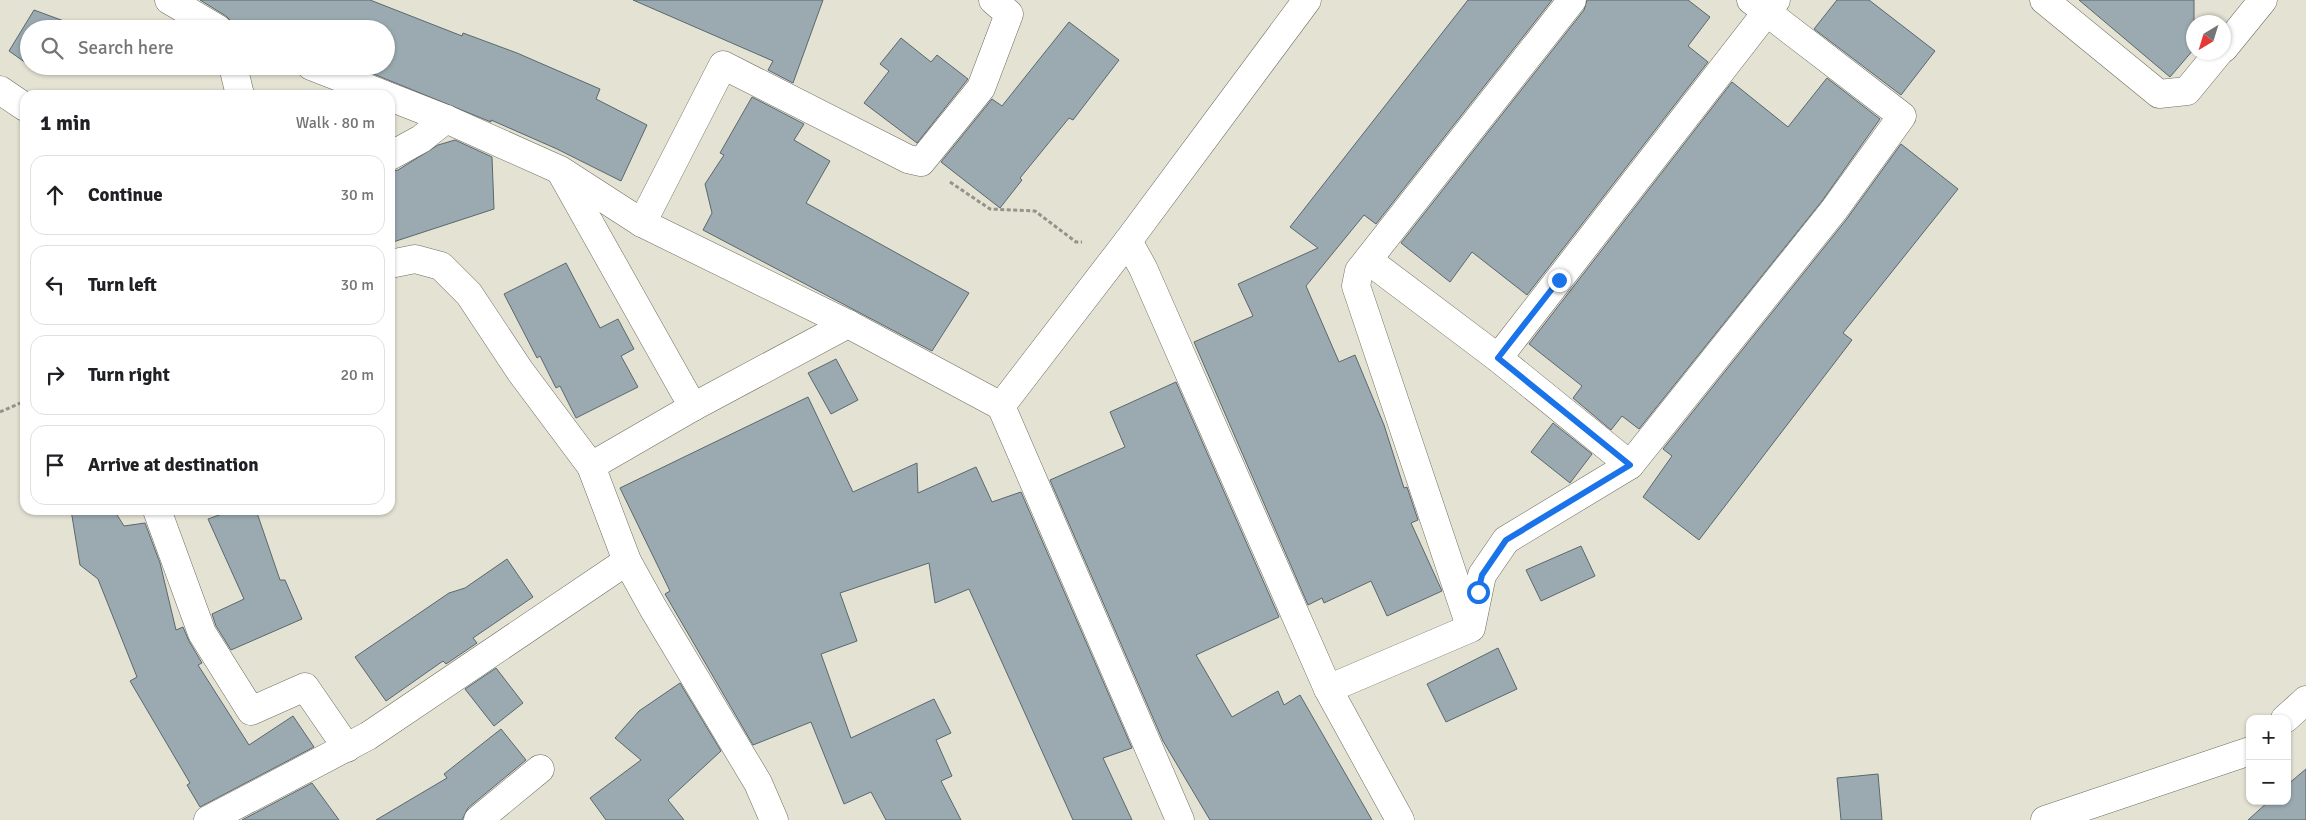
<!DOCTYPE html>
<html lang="en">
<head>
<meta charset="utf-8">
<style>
	body { margin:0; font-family:Signika,sans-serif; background:#f6f6f6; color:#202124 }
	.controls { position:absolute; right:15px; bottom:15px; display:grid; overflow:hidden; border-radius:10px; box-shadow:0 1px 4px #0004 }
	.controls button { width:45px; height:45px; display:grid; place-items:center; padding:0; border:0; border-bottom:1px solid #e0e0e0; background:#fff; color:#202124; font:25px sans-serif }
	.compass { position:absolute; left:2186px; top:15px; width:45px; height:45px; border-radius:50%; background:#fff; box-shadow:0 1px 4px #0004; rotate:218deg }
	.stop { position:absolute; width:15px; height:15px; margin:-11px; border:4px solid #1a73e8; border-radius:50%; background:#fff }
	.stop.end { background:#1a73e8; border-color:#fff; box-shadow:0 1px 5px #0008 }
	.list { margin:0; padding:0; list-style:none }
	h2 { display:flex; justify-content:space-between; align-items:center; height:65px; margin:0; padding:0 20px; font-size:21px }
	h2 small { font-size:16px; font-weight:400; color:#757577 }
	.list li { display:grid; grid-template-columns:32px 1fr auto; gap:15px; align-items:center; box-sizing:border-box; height:80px; margin:0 10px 10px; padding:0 10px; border:1px solid #e0e0e0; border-radius:15px }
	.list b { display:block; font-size:19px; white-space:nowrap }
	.list em { font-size:16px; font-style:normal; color:#757577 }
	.icon { flex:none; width:28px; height:28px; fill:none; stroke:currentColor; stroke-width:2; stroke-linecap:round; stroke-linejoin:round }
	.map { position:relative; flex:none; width:2306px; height:820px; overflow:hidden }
	.search { position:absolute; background:#fff; box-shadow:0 1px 4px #0004; left:20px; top:20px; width:375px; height:55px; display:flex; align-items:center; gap:12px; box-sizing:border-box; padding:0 18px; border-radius:28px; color:#757577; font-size:19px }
	.panel { position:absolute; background:#fff; box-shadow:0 1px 4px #0004; left:20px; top:90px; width:375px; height:425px; border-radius:15px }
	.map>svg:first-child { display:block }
	.building { fill:#9aaab0; stroke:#5a686e }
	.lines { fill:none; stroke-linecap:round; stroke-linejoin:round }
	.minor-casing { stroke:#6f6d60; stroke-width:29 }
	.path { stroke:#949388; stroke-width:3; stroke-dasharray:4 2.5; stroke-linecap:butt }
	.minor { stroke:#fff; stroke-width:28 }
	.route { stroke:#1a73e8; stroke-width:6 }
</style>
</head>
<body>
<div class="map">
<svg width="2306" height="820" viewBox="0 0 2306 820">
	<rect width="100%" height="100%" fill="#e4e2d3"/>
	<g class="building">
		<path d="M200,0H370L462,36L463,33L517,53L600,89L596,99L647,125L621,181L557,149L491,120V122L354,66H386V29H248L232,22L226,16Z"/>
		<path d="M633,0H823L793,83L768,70L773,61Z"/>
		<path d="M1468,0H1552L1376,224L1364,215L1306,286L1339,362L1355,355L1384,425L1404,488L1407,487L1418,520L1411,523L1442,591L1387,616L1371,581L1324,603L1322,598L1308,605L1194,342L1253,316L1238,284L1318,248L1290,227Z"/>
		<path d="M1587,0H1688L1710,17L1688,46L1708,62L1527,295L1472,252L1450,282L1401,243L1584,10Z"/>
		<path d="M1837,0H1869L1935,51L1901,95L1814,29Z"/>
		<path d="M2079,0H2194V49L2170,77Z"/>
		<path d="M34,10L72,24L69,29H29V65L9,51Z"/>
		<path d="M1069,22L1119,60L1073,120L1069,118L1020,178L1022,180L1000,208L941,162L992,99L1002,106Z"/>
		<path d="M901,38L931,62L937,55L968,79L917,143L864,103L889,71L880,64Z"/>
		<path d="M1827,78L1880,119L1822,201L1639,429L1622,416L1611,430L1573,398L1582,386L1529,344L1732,82L1788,127Z"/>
		<path d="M752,97L804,124L794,140L830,161L806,203L969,293L932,351L703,230L712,213L705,184L724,155L720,153Z"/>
		<path d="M455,140L492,157L494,209L390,243V172L398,170L438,145Z"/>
		<path d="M1901,144L1958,189L1843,333L1852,340L1699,540L1643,497L1672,456L1663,449L1846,220Z"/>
		<path d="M566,263L600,328L618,319L634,349L621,356L638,387L576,418L560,386L556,388L540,356L537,358L504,294Z"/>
		<path d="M836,359L858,400L831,414L808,373Z"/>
		<path d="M1176,382L1279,617L1196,655L1232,717L1278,691L1284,705L1300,695L1372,820H1210L1163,741L1050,480L1125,447L1110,412Z"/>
		<path d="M808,397L853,492L917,463L918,493L976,467L992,502L1021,492L1132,748L1103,758L1132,820H1073L969,589L935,603L929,563L840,593L857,641L821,654L851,738L934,699L951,733L936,740L952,776L941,781L961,820H886L871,792L844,804L811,722L753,745L665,594L670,591L620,488Z"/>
		<path d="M1553,423L1592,454L1570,483L1531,452Z"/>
		<path d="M71,510H114L124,526L145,523L160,563L176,630L183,627L189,641L202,663L198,665L249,745L293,716L314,747L200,807L187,785L190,783L130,681L137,677L98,579L80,565Z"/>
		<path d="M233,510H256L280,580H285L302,619L231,650L216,626L212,614L244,599L208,519Z"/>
		<path d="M1581,546L1595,576L1541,601L1526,570Z"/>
		<path d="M507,559L533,597L473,638L477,643L446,664L443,661L386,701L355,657L449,593L465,588Z"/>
		<path d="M1498,648L1517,689L1446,722L1427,684Z"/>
		<path d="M496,668L523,703L494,726L465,689Z"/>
		<path d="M680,683L721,751L668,800L684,820H606L590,798L641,760L615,738L639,711Z"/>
		<path d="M501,729L526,760L468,808L462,820H376L447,778L444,774Z"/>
		<path d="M2306,769V820H2248L2269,801H2287V785Z"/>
		<path d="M1878,774L1882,820H1841L1837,778Z"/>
		<path d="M312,783L339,820H242Z"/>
	</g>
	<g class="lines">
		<defs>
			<g id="minor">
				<path d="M169,0L218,29"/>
				<path d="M2044,0L2159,94L2187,91L2219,52"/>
				<path d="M2224,48L2263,0"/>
				<path d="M233,66L240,95"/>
				<path d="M311,66L385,95"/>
				<path d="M0,90L25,107"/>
				<path d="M390,97L446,119L560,170L642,223L848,324L1001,406"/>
				<path d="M390,156L421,139L446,119"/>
				<path d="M562,174L693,407"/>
				<path d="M642,223L723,65L908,159L921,162L981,88L1009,14L993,0"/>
				<path d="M1128,241L1143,268L1328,689L1400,820"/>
				<path d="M1368,260L1498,358L1630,465"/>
				<path d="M390,264L415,259L441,266L469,294L520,371L591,466L627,561L653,608L758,783L774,820"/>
				<path d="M1498,358L1776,0"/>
				<path d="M591,466L693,407L848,324"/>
				<path d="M157,510L202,633L251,711L305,687L347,748"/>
				<path d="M1470,626L1356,286L1359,271L1572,0"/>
				<path d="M1328,689L1471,628L1482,575L1506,540L1630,465L1834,210L1902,116L1751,0"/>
				<path d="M2285,719L2306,700"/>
				<path d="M208,820L368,736L627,561"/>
				<path d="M478,820L540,769"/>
				<path d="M1180,820L1001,406L1128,241L1307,0"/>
				<path d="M2045,820L2250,751"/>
			</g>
		</defs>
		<use href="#minor" class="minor-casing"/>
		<g class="path">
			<path d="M950,182L990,209L1035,211L1076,242H1082"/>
			<path d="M0,412L25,401"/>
		</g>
		<use href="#minor" class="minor"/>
	</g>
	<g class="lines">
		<path class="route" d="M1478,592L1482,575L1506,540L1630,465L1498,358L1559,280"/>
	</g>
</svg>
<div class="controls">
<button>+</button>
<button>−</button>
</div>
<svg class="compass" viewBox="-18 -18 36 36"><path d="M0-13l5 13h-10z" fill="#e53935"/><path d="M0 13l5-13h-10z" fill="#757577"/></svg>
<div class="stop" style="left:1478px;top:592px"></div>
<div class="stop end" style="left:1559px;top:280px"></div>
<div class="search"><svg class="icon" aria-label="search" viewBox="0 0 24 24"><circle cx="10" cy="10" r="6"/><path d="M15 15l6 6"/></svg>Search here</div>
<section class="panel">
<h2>1 min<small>Walk · 80 m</small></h2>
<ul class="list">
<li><svg class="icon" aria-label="ahead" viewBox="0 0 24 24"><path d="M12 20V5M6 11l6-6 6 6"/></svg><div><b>Continue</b></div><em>30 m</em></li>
<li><svg class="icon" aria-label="left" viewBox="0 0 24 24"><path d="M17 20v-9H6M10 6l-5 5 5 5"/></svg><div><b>Turn left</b></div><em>30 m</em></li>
<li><svg class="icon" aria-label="right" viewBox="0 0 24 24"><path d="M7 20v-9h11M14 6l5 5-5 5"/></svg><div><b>Turn right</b></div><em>20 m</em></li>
<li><svg class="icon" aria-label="arrive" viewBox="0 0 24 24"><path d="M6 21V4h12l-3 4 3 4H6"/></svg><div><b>Arrive at destination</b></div></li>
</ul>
</section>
</div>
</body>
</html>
